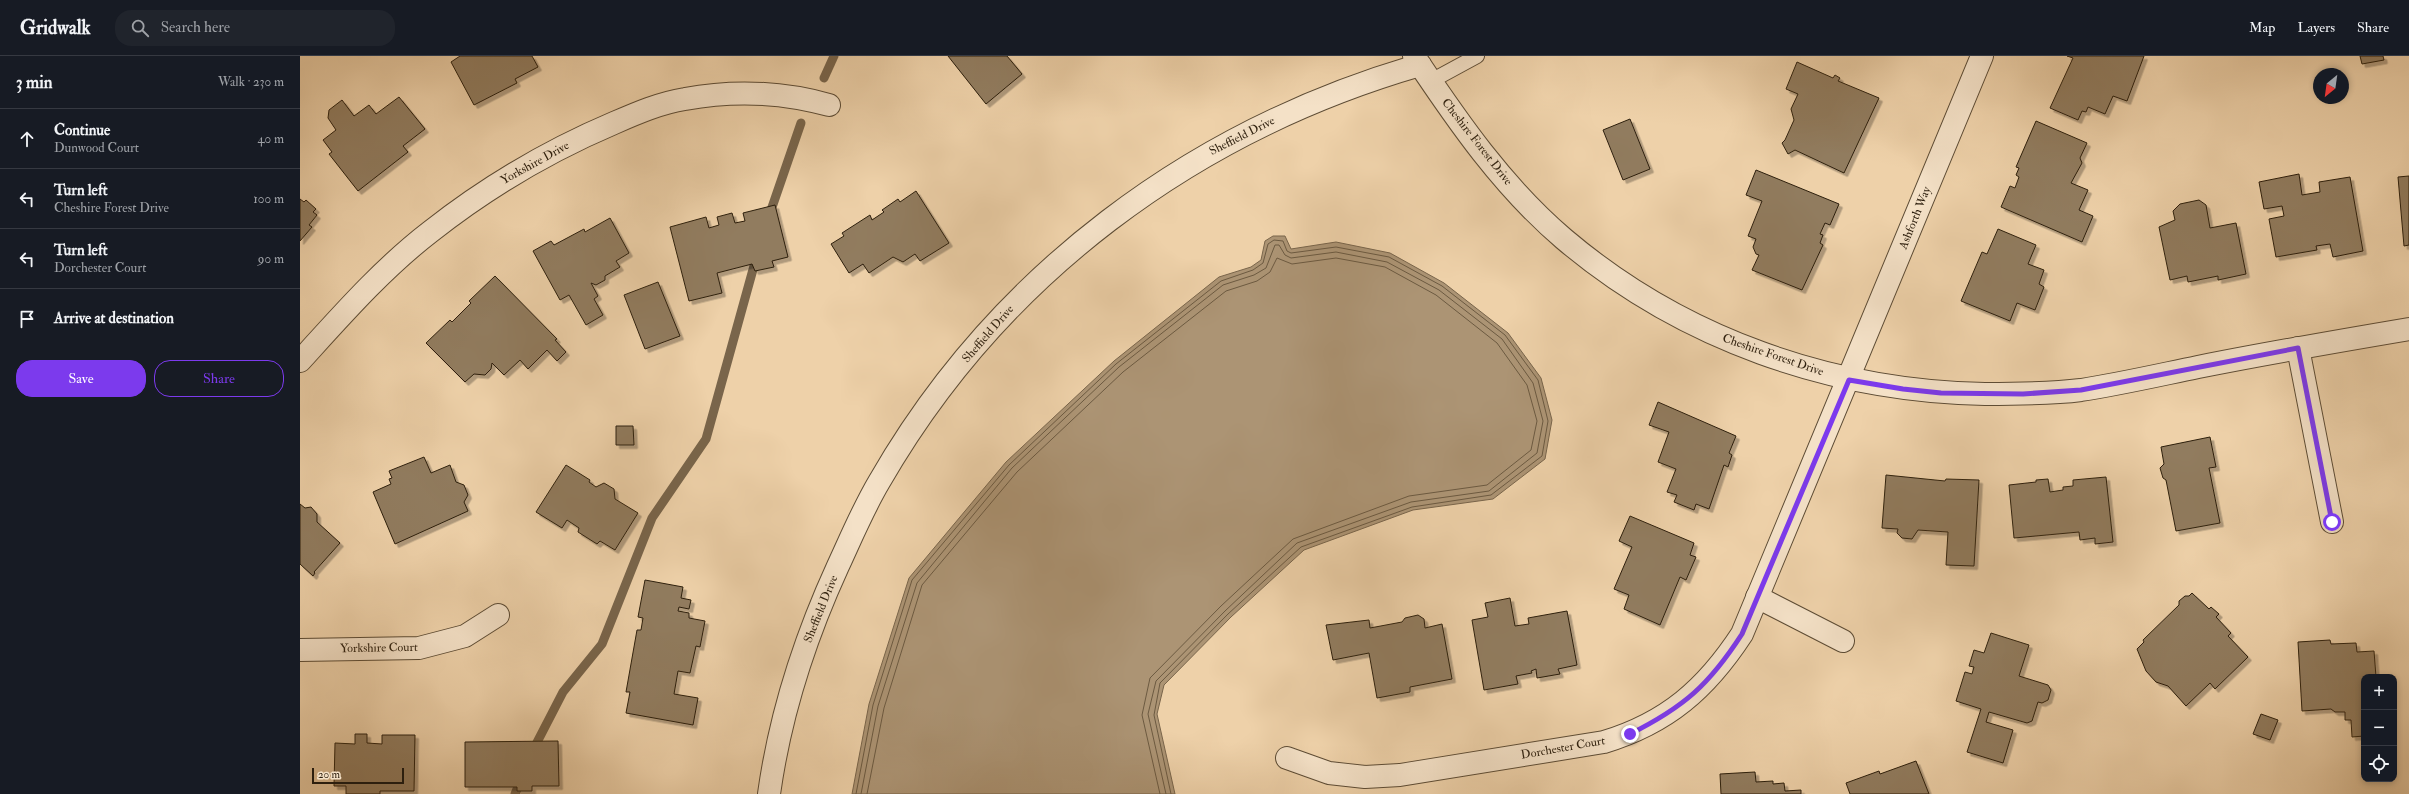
<!DOCTYPE html>
<html lang="en">
<head>
<meta charset="utf-8">
<style>
	body { margin:0; font-family:"IM FELL Double Pica",serif; background:#20242c; color:#f1f3f6 }
	.controls { position:absolute; right:12px; bottom:12px; display:grid; overflow:hidden; border-radius:8px; box-shadow:0 2px 6px #0003 }
	.controls button { width:36px; height:36px; display:grid; place-items:center; padding:0; border:0; border-bottom:1px solid #363941; background:#171b24; color:#f1f3f6; font:20px sans-serif }
	.compass { position:absolute; left:2013px; top:12px; width:36px; height:36px; border-radius:50%; background:#171b24; box-shadow:0 2px 6px #0003; rotate:209deg }
	.scale { position:absolute; left:12px; bottom:10px; width:92px; box-sizing:border-box; padding-left:4px; border:2px solid #2d1f0e; border-top:0; font-size:11px; line-height:14px; white-space:nowrap; color:#2d1f0e; -webkit-text-stroke:3px #f4e1c7; paint-order:stroke }
	.stop { position:absolute; width:12px; height:12px; margin:-9px; border:3px solid #7c3aed; border-radius:50%; background:#fff }
	.stop.end { background:#7c3aed; border-color:#fff; box-shadow:0 1px 4px #0008 }
	.list { margin:0; padding:0; list-style:none }
	h2 { display:flex; justify-content:space-between; align-items:center; height:52px; margin:0; padding:0 16px; font-size:17px }
	h2 small { font-size:13px; font-weight:400; color:#9ea1a6 }
	.list li { display:grid; grid-template-columns:26px 1fr auto; gap:12px; align-items:center; box-sizing:border-box; height:60px; padding:0 16px; border-top:1px solid #363941 }
	.list b { display:block; font-size:15px; white-space:nowrap }
	.list p { margin:0; font-size:13px; white-space:nowrap; color:#9ea1a6 }
	.list em { font-size:13px; font-style:normal; color:#9ea1a6 }
	.actions { display:flex; gap:8px; padding:12px 16px }
	.actions a { flex:1; padding:9px 0; border:1px solid #7c3aed; border-radius:16px; text-align:center; font-size:14px; color:#7c3aed }
	.actions .main { background:#7c3aed; color:#fff }
	.icon { flex:none; width:22px; height:22px; fill:none; stroke:currentColor; stroke-width:2; stroke-linecap:round; stroke-linejoin:round }
	.map { position:relative; flex:none; width:2109px; height:738px; overflow:hidden }
	header { display:flex; align-items:center; gap:24px; box-sizing:border-box; height:56px; padding:0 20px; background:#171b24; border-bottom:1px solid #363941 }
	header strong { font-size:19px }
	nav { display:flex; gap:22px; margin-inline-start:auto; font-size:14px }
	.search { width:280px; height:36px; background:#20242c; display:flex; align-items:center; gap:10px; box-sizing:border-box; padding:0 14px; border-radius:16px; color:#9ea1a6; font-size:15px }
	main { display:flex }
	aside { flex:1; background:#171b24 }
	.map>svg:first-child { display:block }
	.water { fill:#ac9474; stroke:#79654b }
	.lines { fill:none; stroke-linecap:round; stroke-linejoin:round }
	.shore { stroke:#6c5a41; stroke-width:1 }
	.stream { stroke:#79654b; stroke-width:9 }
	.building { fill:#917c5f; stroke:#2d1f0e; filter:url(#shadow) }
	.service-casing { stroke:#5d4c35; stroke-width:16 }
	.minor-casing { stroke:#5d4c35; stroke-width:24 }
	.service { stroke:#f4e1c7; stroke-width:14 }
	.minor { stroke:#f4e1c7; stroke-width:22 }
	.route { stroke:#7c3aed; stroke-width:5 }
	.labels { text-anchor:middle; dominant-baseline:central; stroke-width:3; stroke-linejoin:round; paint-order:stroke }
	.street-label { font-size:12px; fill:#2d1f0e; stroke:#f4e1c7 }
</style>
</head>
<body>
<header>
<strong>Gridwalk</strong>
<div class="search"><svg class="icon" aria-label="search" viewBox="0 0 24 24"><circle cx="10" cy="10" r="6"/><path d="M15 15l6 6"/></svg>Search here</div>
<nav><a>Map</a><a>Layers</a><a>Share</a></nav>
</header>
<main>
<aside>
<h2>3 min<small>Walk · 230 m</small></h2>
<ul class="list">
<li><svg class="icon" aria-label="ahead" viewBox="0 0 24 24"><path d="M12 20V5M6 11l6-6 6 6"/></svg><div><b>Continue</b><p>Dunwood Court</p></div><em>40 m</em></li>
<li><svg class="icon" aria-label="left" viewBox="0 0 24 24"><path d="M17 20v-9H6M10 6l-5 5 5 5"/></svg><div><b>Turn left</b><p>Cheshire Forest Drive</p></div><em>100 m</em></li>
<li><svg class="icon" aria-label="left" viewBox="0 0 24 24"><path d="M17 20v-9H6M10 6l-5 5 5 5"/></svg><div><b>Turn left</b><p>Dorchester Court</p></div><em>90 m</em></li>
<li><svg class="icon" aria-label="arrive" viewBox="0 0 24 24"><path d="M6 21V4h12l-3 4 3 4H6"/></svg><div><b>Arrive at destination</b></div></li>
</ul>
<div class="actions"><a class="main">Save</a><a>Share</a></div>
</aside>
<div class="map">
<svg width="2109" height="738" viewBox="0 0 2109 738">
	<defs>
		<filter id="shadow"><feDropShadow dx="3.5" dy="3.5" stdDeviation="0" flood-color="#0004"/></filter>
	</defs>
	<rect width="100%" height="100%" fill="#eed1a9"/>
	<filter id="stains"><feTurbulence type="fractalNoise" baseFrequency=".005" numOctaves="4"/><feColorMatrix values="0 0 0 0 .2 0 0 0 0 .09 0 0 0 0 .02 0 0 0 .5 -.17"/></filter>
	<radialGradient id="worn" r=".72"><stop offset=".6" stop-color="#630" stop-opacity="0"/><stop offset="1" stop-color="#630" stop-opacity=".3"/></radialGradient>
	<path class="water" d="M973,180H985L991,193L1036,186L1090,197L1144,227L1208,277L1241,322L1252,364L1245,403L1193,443L1113,454L1004,494L931,561L864,629L857,658L875,738H552L569,648L609,522L706,406L814,305L919,221L951,211L961,204L965,185Z"/>
	<g class="lines">
		<g class="shore">
			<path d="M556,738L573,649L612,524L709,409L816,308L921,225L953,214L963,207L968,188L974,184L983,185L987,195L991,197L1036,191L1089,201L1142,230L1205,279L1238,324L1248,365L1242,400L1191,439L1112,451L1001,491L928,558L860,627L854,659L871,738"/>
			<path d="M561,738L578,650L617,527L712,412L819,311L923,229L954,219L966,212L975,189H979L985,199L991,202L1036,196L1087,206L1139,234L1202,283L1233,327L1243,365L1237,397L1189,435L1111,446L997,487L925,555L856,625L848,658L866,738"/>
			<path d="M567,738L584,652L622,529L717,416L823,316L926,235L957,225L970,216L977,202L992,208L1036,202L1085,211L1136,239L1197,287L1227,329L1237,365L1231,394L1187,429L1109,440L993,483L921,550L850,622L842,659L860,738"/>
		</g>
		<g class="stream">
			<path d="M524,22L534,0"/>
			<path d="M469,160L501,67"/>
			<path d="M232,696L263,636L302,588L352,462L406,383L457,199"/>
			<path d="M215,738L222,721"/>
		</g>
	</g>
	<g class="building">
		<path d="M232,0L238,11L215,23L217,27L174,49L151,6L160,0Z"/>
		<path d="M648,0H707L722,18L686,48Z"/>
		<path d="M1767,0H1844L1827,45L1813,40L1805,58L1788,51L1786,56L1782,55L1778,64L1750,52L1773,2Z"/>
		<path d="M2060,0H2083L2084,4L2062,8Z"/>
		<path d="M1497,6L1533,22L1535,19L1540,22L1538,25L1579,42L1544,117L1495,94L1488,98L1482,87L1485,84L1494,64L1491,53L1498,38L1486,33Z"/>
		<path d="M99,41L125,73L103,90L108,96L58,135L29,98L32,96L23,84L36,74L28,62L29,54L42,44L54,60L69,49L76,58Z"/>
		<path d="M1330,63L1350,113L1323,124L1303,74Z"/>
		<path d="M1736,65L1787,87L1780,102L1782,107L1771,127L1788,134L1779,154L1793,160L1782,186L1701,151L1710,130L1715,132L1719,121L1716,119L1719,112L1716,111Z"/>
		<path d="M1456,114L1539,148L1530,169L1525,167L1520,178L1523,179L1520,187L1523,189L1502,234L1452,214L1459,199L1456,198L1453,191L1456,183L1448,180L1462,145L1446,139Z"/>
		<path d="M1999,118L2002,139L2020,136L2019,126L2050,121L2063,195L2033,201L2030,188L2016,190L2017,194L1976,201L1969,163L1984,160L1982,150L1964,153L1959,126Z"/>
		<path d="M2109,120V189L2104,190L2098,121Z"/>
		<path d="M616,135L649,187L620,205L615,198L603,206L593,201L569,217L563,208L549,217L531,188L544,180L542,177L570,159L572,164L584,156L582,154L598,143L600,146Z"/>
		<path d="M0,143L4,146L6,144L16,153L13,156L17,159L9,169L12,171L0,185Z"/>
		<path d="M1899,144L1906,149L1910,172L1936,167L1946,218L1918,224V220L1888,226L1887,220L1870,224L1859,171L1875,164L1873,155L1880,148Z"/>
		<path d="M475,149L488,201L472,205L474,211L455,215L452,208L417,217L422,237L389,245L370,171L406,161L409,172L419,169L417,161L432,157L435,167L445,165L443,157Z"/>
		<path d="M310,162L329,197L316,205L320,211L305,220V224L296,229L291,227L298,240L294,243L303,259L286,269L269,239L260,244L233,195L251,185L254,189L284,173L285,176Z"/>
		<path d="M1698,173L1736,189L1728,208L1744,214L1739,228L1744,231L1735,254L1717,247L1710,265L1661,245L1682,196L1687,198Z"/>
		<path d="M195,220L257,283L255,284L266,296L257,305L247,294L228,313L220,304L204,319L192,307L191,313L185,319L174,318L165,326L126,287L150,264L152,266L171,247L169,245Z"/>
		<path d="M358,226L380,280L345,293L324,239Z"/>
		<path d="M1358,346L1436,380L1429,397L1432,399L1428,411L1424,409L1409,453L1396,448L1394,454L1374,446L1377,439L1367,436L1376,413L1358,406L1369,376L1349,369Z"/>
		<path d="M316,370H333L334,389H316Z"/>
		<path d="M1910,381L1916,411L1909,412L1920,467L1876,475L1866,424L1863,422L1860,412L1864,408L1861,391Z"/>
		<path d="M124,401L131,417L150,409L156,426L164,429L168,439L164,446L168,455L95,488L73,436L91,428L89,423L92,422L89,415Z"/>
		<path d="M266,409L290,424L289,426L296,431L304,427L314,433L315,443L338,457L315,494L300,485L297,488L278,476L279,472L267,464L262,472L236,456Z"/>
		<path d="M1586,419L1645,425L1646,423L1679,424L1674,510L1646,509L1648,476L1618,474L1612,483L1602,482L1597,477L1598,473L1582,472Z"/>
		<path d="M1806,421L1813,486L1795,488V482L1780,484L1779,476L1714,482L1709,429L1736,426V424L1748,423L1750,436L1763,434V431L1773,430V424Z"/>
		<path d="M0,448L5,452L11,451L17,458V466L40,487L14,516L15,517L13,520L0,508Z"/>
		<path d="M1330,460L1394,487L1390,499L1396,501L1386,524L1380,521L1360,569L1324,553L1329,539L1314,533L1332,491L1319,485Z"/>
		<path d="M345,524L383,531L381,542L391,544L389,553L379,551L378,555L389,557V562L405,565L400,591L396,590L390,617L378,615L374,638L398,642L393,669L326,657L330,636H326L337,574H341L343,562L338,561Z"/>
		<path d="M1892,537L1909,553L1911,551L1919,558L1916,561L1931,577L1928,580L1948,601L1915,633L1910,627L1886,650L1868,630L1856,626L1846,615L1837,593L1844,586L1843,584L1879,549V545L1885,540H1889Z"/>
		<path d="M1210,542L1215,570L1229,568L1228,562L1267,555L1277,609L1258,613L1260,618L1237,622L1236,613L1231,615L1232,617L1216,620L1218,628L1184,634L1172,564L1188,561L1185,547Z"/>
		<path d="M1118,559L1124,563L1125,572L1142,568L1152,623L1110,631V636L1077,642L1069,597L1033,604L1026,569L1069,564L1070,572L1102,566L1105,562Z"/>
		<path d="M1691,577L1729,589L1719,620L1748,629L1751,634L1748,644L1742,647L1738,646L1732,665L1727,667L1689,656L1686,666L1713,674L1703,707L1667,696L1681,653L1656,645L1665,616L1672,618L1674,611L1669,610L1674,594L1684,597Z"/>
		<path d="M2030,584L2031,588L2056,587L2057,596L2074,595L2076,621H2064V680L2052,681L2051,664H2045V656H2035L2031,653L2002,655L1998,586Z"/>
		<path d="M1961,658L1978,664L1970,684L1953,678Z"/>
		<path d="M55,678H67V687L82,688V679H115L114,735H80V738H46V730H34L35,687L55,688Z"/>
		<path d="M258,685L259,730H232V735H217V731H165V686Z"/>
		<path d="M1616,705L1629,738H1550L1546,727L1579,715L1580,718Z"/>
		<path d="M1455,716L1456,726L1473,725V728L1484,727L1485,735L1501,734V738H1421L1420,718Z"/>
	</g>
	<g class="lines">
		<defs>
			<path id="service" d="M1131,25L1177,0"/>
			<g id="minor">
				<path d="M1114,0C1158,66 1203,131 1264,183C1382,283 1531,335 1685,338C1717,338 1749,338 1781,334C1820,328 1859,319 1898,311C1968,297 2038,285 2109,273"/>
				<path d="M1998,292L2032,466"/>
				<path d="M0,305C41,260 82,213 130,176C187,131 248,95 314,67C337,57 360,47 385,43C433,34 482,36 529,49"/>
				<path d="M1457,541L1543,585"/>
				<path d="M0,594L119,592L165,580L198,559"/>
				<path d="M987,702L1029,717L1065,721L1100,719L1304,686C1367,667 1406,633 1442,578L1682,0"/>
				<path d="M469,738C480,659 505,582 538,510C551,482 563,453 579,426C698,219 892,75 1120,9"/>
			</g>
		</defs>
		<use href="#service" class="service-casing"/>
		<use href="#minor" class="minor-casing"/>
		<use href="#service" class="service"/>
		<use href="#minor" class="minor"/>
	</g>
	<g class="lines">
		<path class="route" d="M1330,678C1384,651 1409,629 1442,578L1549,324L1603,333L1641,337L1723,338L1781,334L1998,292L2032,466"/>
	</g>
	<g class="labels">
		<g class="street-label">
			<text transform="translate(942 80) rotate(-27)">Sheffield Drive</text>
			<text transform="translate(1177 86) rotate(52)">Cheshire Forest Drive</text>
			<text transform="translate(235 107) rotate(-29)">Yorkshire Drive</text>
			<text transform="translate(1615 162) rotate(-68)">Ashforth Way</text>
			<text transform="translate(688 278) rotate(-49)">Sheffield Drive</text>
			<text transform="translate(1473 299) rotate(19)">Cheshire Forest Drive</text>
			<text transform="translate(521 553) rotate(-68)">Sheffield Drive</text>
			<text transform="translate(79 592) rotate(-1)">Yorkshire Court</text>
			<text transform="translate(1263 692) rotate(-10)">Dorchester Court</text>
		</g>
	</g>
	<rect width="100%" height="100%" filter="url(#stains)"/>
	<rect width="100%" height="100%" fill="url(#worn)"/>
</svg>
<div class="controls">
<button>+</button>
<button>−</button>
<button><svg class="icon" aria-label="locate" viewBox="0 0 24 24"><circle cx="12" cy="12" r="6"/><path d="M12 2v4M12 18v4M2 12h4M18 12h4"/></svg></button>
</div>
<svg class="compass" viewBox="-18 -18 36 36"><path d="M0-13l5 13h-10z" fill="#e53935"/><path d="M0 13l5-13h-10z" fill="#9ea1a6"/></svg>
<div class="scale">20 m</div>
<div class="stop" style="left:2032px;top:466px"></div>
<div class="stop end" style="left:1330px;top:678px"></div>
</div>
</main>
</body>
</html>
